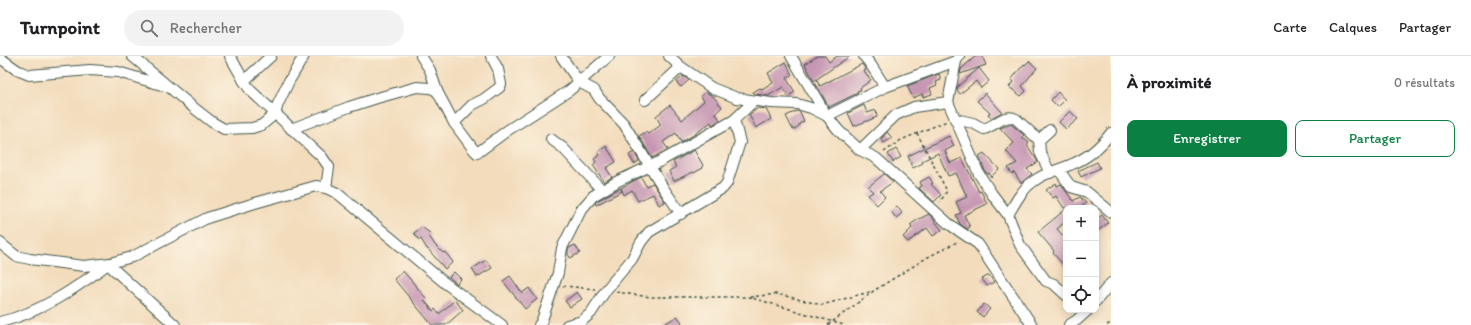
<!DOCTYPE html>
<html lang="fr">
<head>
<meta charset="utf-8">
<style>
	body { margin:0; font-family:Itim,sans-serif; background:#f2f2f2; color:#202124 }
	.controls { position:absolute; right:12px; bottom:12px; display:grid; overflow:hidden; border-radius:8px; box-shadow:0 2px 10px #0003 }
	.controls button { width:36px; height:36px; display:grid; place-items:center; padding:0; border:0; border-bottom:1px solid #e0e0e0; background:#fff; color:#202124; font:20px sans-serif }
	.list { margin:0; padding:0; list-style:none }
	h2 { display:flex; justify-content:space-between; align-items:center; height:52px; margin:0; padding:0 16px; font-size:17px }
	h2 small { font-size:13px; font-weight:400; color:#757577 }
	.actions { display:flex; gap:8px; padding:12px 16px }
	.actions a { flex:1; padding:9px 0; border:1px solid #0b8043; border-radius:8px; text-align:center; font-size:14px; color:#0b8043 }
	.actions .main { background:#0b8043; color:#fff }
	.icon { flex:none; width:22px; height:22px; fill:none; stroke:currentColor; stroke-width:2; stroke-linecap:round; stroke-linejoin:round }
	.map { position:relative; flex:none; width:1111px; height:269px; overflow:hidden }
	header { display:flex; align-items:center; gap:24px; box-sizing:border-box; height:56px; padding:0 20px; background:#fff; border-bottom:1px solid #e0e0e0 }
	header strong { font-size:19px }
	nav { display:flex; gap:22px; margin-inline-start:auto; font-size:14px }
	.search { width:280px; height:36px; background:#f2f2f2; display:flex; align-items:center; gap:10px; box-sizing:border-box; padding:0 14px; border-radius:22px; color:#757577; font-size:15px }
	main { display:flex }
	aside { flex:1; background:#fff }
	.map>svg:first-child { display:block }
	.building { fill:#c696b4 }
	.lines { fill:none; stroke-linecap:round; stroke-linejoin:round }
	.minor-casing { stroke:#3f5548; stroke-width:12 }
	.path { stroke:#3f5548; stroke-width:1.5; stroke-dasharray:3 3; stroke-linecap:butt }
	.minor { stroke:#fff; stroke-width:10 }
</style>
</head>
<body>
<header>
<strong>Turnpoint</strong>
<div class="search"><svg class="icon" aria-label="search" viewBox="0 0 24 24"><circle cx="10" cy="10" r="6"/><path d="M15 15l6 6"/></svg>Rechercher</div>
<nav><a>Carte</a><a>Calques</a><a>Partager</a></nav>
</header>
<main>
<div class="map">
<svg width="1111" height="269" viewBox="0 0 1111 269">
	<rect width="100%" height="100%" fill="#fcf5e5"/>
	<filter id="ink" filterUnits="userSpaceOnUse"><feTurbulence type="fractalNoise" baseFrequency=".025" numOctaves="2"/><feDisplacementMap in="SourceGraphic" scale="8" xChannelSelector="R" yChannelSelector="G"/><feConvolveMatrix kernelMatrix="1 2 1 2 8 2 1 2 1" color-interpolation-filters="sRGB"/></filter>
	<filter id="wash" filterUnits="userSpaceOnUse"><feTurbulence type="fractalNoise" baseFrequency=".012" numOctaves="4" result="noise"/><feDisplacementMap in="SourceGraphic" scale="16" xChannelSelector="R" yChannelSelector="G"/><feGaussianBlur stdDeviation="0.9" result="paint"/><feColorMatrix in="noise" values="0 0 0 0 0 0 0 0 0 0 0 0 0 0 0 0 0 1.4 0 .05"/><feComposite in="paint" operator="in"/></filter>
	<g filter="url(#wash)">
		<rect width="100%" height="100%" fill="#f3dcbc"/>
		<g id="blocks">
			<g class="building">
				<path d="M817,0H825L829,6L837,0H850L814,25L805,8Z"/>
				<path d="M976,0H982L986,9L960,18L961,13Z"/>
				<path d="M1029,5L1037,12L1022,30L1026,35L1021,40L1009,31L1013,26L1011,24L1024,8L1025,9Z"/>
				<path d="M786,6L792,19L786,22L795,36L788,40L783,31L768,40L755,38L753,36L760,32L762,34L773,27L768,17Z"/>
				<path d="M862,8L866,14L864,15L871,24L860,32L861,34L857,35L858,37L829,51L815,27L817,25L820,30Z"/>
				<path d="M979,12L989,25L981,32L976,25L960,38L957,34L958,30Z"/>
				<path d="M939,18L941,24L936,26L937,29L930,32L932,38L923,41L922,38L913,42L907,30Z"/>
				<path d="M683,20L689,24L681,31L676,26Z"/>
				<path d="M706,36L712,40H713L722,51L715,58L717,59L720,64L712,69L711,66L692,80L681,86L676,77L663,86L668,93L652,102L639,80L646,76L648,78L661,69L656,60L670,49L682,64L704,45L701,40Z"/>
				<path d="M1058,36L1065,44L1058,51L1051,44Z"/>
				<path d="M985,37L1002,56L991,62L988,58L990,57L977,45Z"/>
				<path d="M864,49L867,57L876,54L877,61L854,70L848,57Z"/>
				<path d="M758,52L766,53L771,63L756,72L749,59Z"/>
				<path d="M797,55L800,56L804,65L799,68V70L793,74L786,60Z"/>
				<path d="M1070,55L1078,63L1066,73L1059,66Z"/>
				<path d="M1011,68L1024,79L1022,81L1029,87L1027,89L1038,106L1027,113L1032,118L1021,127L1014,116L1012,118L1008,112L1017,107L1006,95L1014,87L1000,72Z"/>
				<path d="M887,76L892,82L884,87L881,83Z"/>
				<path d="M949,80L954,90L945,95L950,107L962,102L979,136L981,135L987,148L964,159L970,171L967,173L960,168L956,159L961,157L956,146L967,141L956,117L948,120L938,97L922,105L923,107L913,112L908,100Z"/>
				<path d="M606,90L616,106L606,112L612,121L604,126L593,109L596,106L594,103L600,99L598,96Z"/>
				<path d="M896,93L901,101L893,106L888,98Z"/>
				<path d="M694,94L703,109L702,110L703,112L694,117L693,116L674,125L669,115L676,111L673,106Z"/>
				<path d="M634,96L639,105L634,108L629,99Z"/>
				<path d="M984,97L999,113L991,121L989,117L987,118L985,115L979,100Z"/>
				<path d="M1097,106L1100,112L1081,121L1078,115Z"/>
				<path d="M884,118L893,126L880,135L885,141L877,149L868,139L873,136L868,131Z"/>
				<path d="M641,121L646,130L653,127L665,146L659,149L653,138L638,145L632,134L624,139L621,132Z"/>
				<path d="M929,121L933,127L931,128L941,139L934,146L919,132L922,130L920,126Z"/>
				<path d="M1056,127L1057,130L1061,128L1073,145L1080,141L1086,147L1080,152H1064L1056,140L1053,142L1046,134Z"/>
				<path d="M620,132L622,135L596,149L595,147L597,145Z"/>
				<path d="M897,150L902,157L896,162L891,155Z"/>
				<path d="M1066,153V165L1057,173L1066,183V212L1053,197L1054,195L1038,176Z"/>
				<path d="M929,158L942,174L933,180L927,172L908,186L903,181L912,172L910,169L917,164Z"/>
				<path d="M1102,159L1108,167L1099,174L1096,170V164Z"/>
				<path d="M422,171L431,178L429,180L435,189L443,197L445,196L453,206L445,213L428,193H427L421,183L419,184L414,177Z"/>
				<path d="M575,189L580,197L570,202L568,198V194L569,192Z"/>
				<path d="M486,204L492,212L477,221L472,213Z"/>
				<path d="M403,215L426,242L424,244L433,255L435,253L439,258L455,244L463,254L446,269H432L394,223Z"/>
				<path d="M454,216L461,223L457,228L449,221Z"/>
				<path d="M989,219L994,226L987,230L982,223Z"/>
				<path d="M510,220L522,237L529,232L537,243L525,253L503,225Z"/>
				<path d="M577,236L582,243L570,251L565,245Z"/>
				<path d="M984,248L990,253L983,261L977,256Z"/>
				<path d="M677,260L682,266L678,269H663Z"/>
			</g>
		</g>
	</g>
	<g filter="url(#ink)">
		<use href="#blocks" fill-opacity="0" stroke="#3f5548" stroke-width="1"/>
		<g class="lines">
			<defs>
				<g id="minor">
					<path d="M132,0L194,52L212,66L224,73L252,72L262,69L275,58L278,48L289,25L304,0"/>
					<path d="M230,0L244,25"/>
					<path d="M271,0L244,25L250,34L322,101L329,111L326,132"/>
					<path d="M421,0L430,14L437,35"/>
					<path d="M561,0L579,26L594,34L599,42L624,68L662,130L681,158"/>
					<path d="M669,0L681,11L712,32L737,42L771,47L797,48L811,52L827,60L839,75L860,94L876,102L949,168L978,188L1032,269"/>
					<path d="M791,0L827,60L885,31L956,5"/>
					<path d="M864,0L871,9L885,31"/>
					<path d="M959,0L956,5L948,46L979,118L992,138L1008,159L1020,189L1046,225L1054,228L1066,239"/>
					<path d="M0,2L17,14L29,19L90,14L118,16L165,30"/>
					<path d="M645,44L681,11"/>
					<path d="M955,63L973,67L984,73C997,69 1004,57 1016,63L1039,84"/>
					<path d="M454,67L472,49L484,43L500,31L501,28L498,13L491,0"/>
					<path d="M291,73L349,51L377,42L417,31L430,32L437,35L454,67L474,94L477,97L508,74L570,34L609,0"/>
					<path d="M1050,74L1039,84L1040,96L1050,117"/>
					<path d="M551,83L563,92L602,134"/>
					<path d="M860,94L896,59L914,51L948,46"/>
					<path d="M1059,114L1071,131L1087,136L1111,156"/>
					<path d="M1008,159C1015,147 1022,133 1034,125C1044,117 1058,114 1070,109C1086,103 1101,90 1111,77"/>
					<path d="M0,187L16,200L30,203L84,210L110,207L132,201L207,162L255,147L316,130L326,132L337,137L445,227L502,269"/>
					<path d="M1096,245L1111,227"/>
					<path d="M0,266C40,257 76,232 108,208L175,269"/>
					<path d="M539,269L541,267L558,217L562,192L581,154L593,140L618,125L659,106L734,64L754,45"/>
					<path d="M567,269L582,265L591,257L606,234L632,203L641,186L649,176L723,132L727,127L740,86L734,64"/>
					<path d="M1069,269L1077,264L1088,254"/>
				</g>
			</defs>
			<use href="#minor" class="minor-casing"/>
			<g class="path">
				<path d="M917,77L947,135L940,146"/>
				<path d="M884,96L901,84L947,65"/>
				<path d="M563,230L595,233"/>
				<path d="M616,236L650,241H749L844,269"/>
				<path d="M750,241L777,238L822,249L873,235"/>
				<path d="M828,269L875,234L928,201L957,186"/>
				<path d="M1107,269L1111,267"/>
			</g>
			<use href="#minor" class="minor"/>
		</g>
	</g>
</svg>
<div class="controls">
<button>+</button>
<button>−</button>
<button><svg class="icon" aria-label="locate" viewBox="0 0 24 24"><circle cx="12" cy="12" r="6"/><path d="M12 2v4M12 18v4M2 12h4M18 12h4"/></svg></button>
</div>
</div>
<aside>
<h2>À proximité<small>0 résultats</small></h2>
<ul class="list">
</ul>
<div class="actions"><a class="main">Enregistrer</a><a>Partager</a></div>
</aside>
</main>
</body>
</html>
